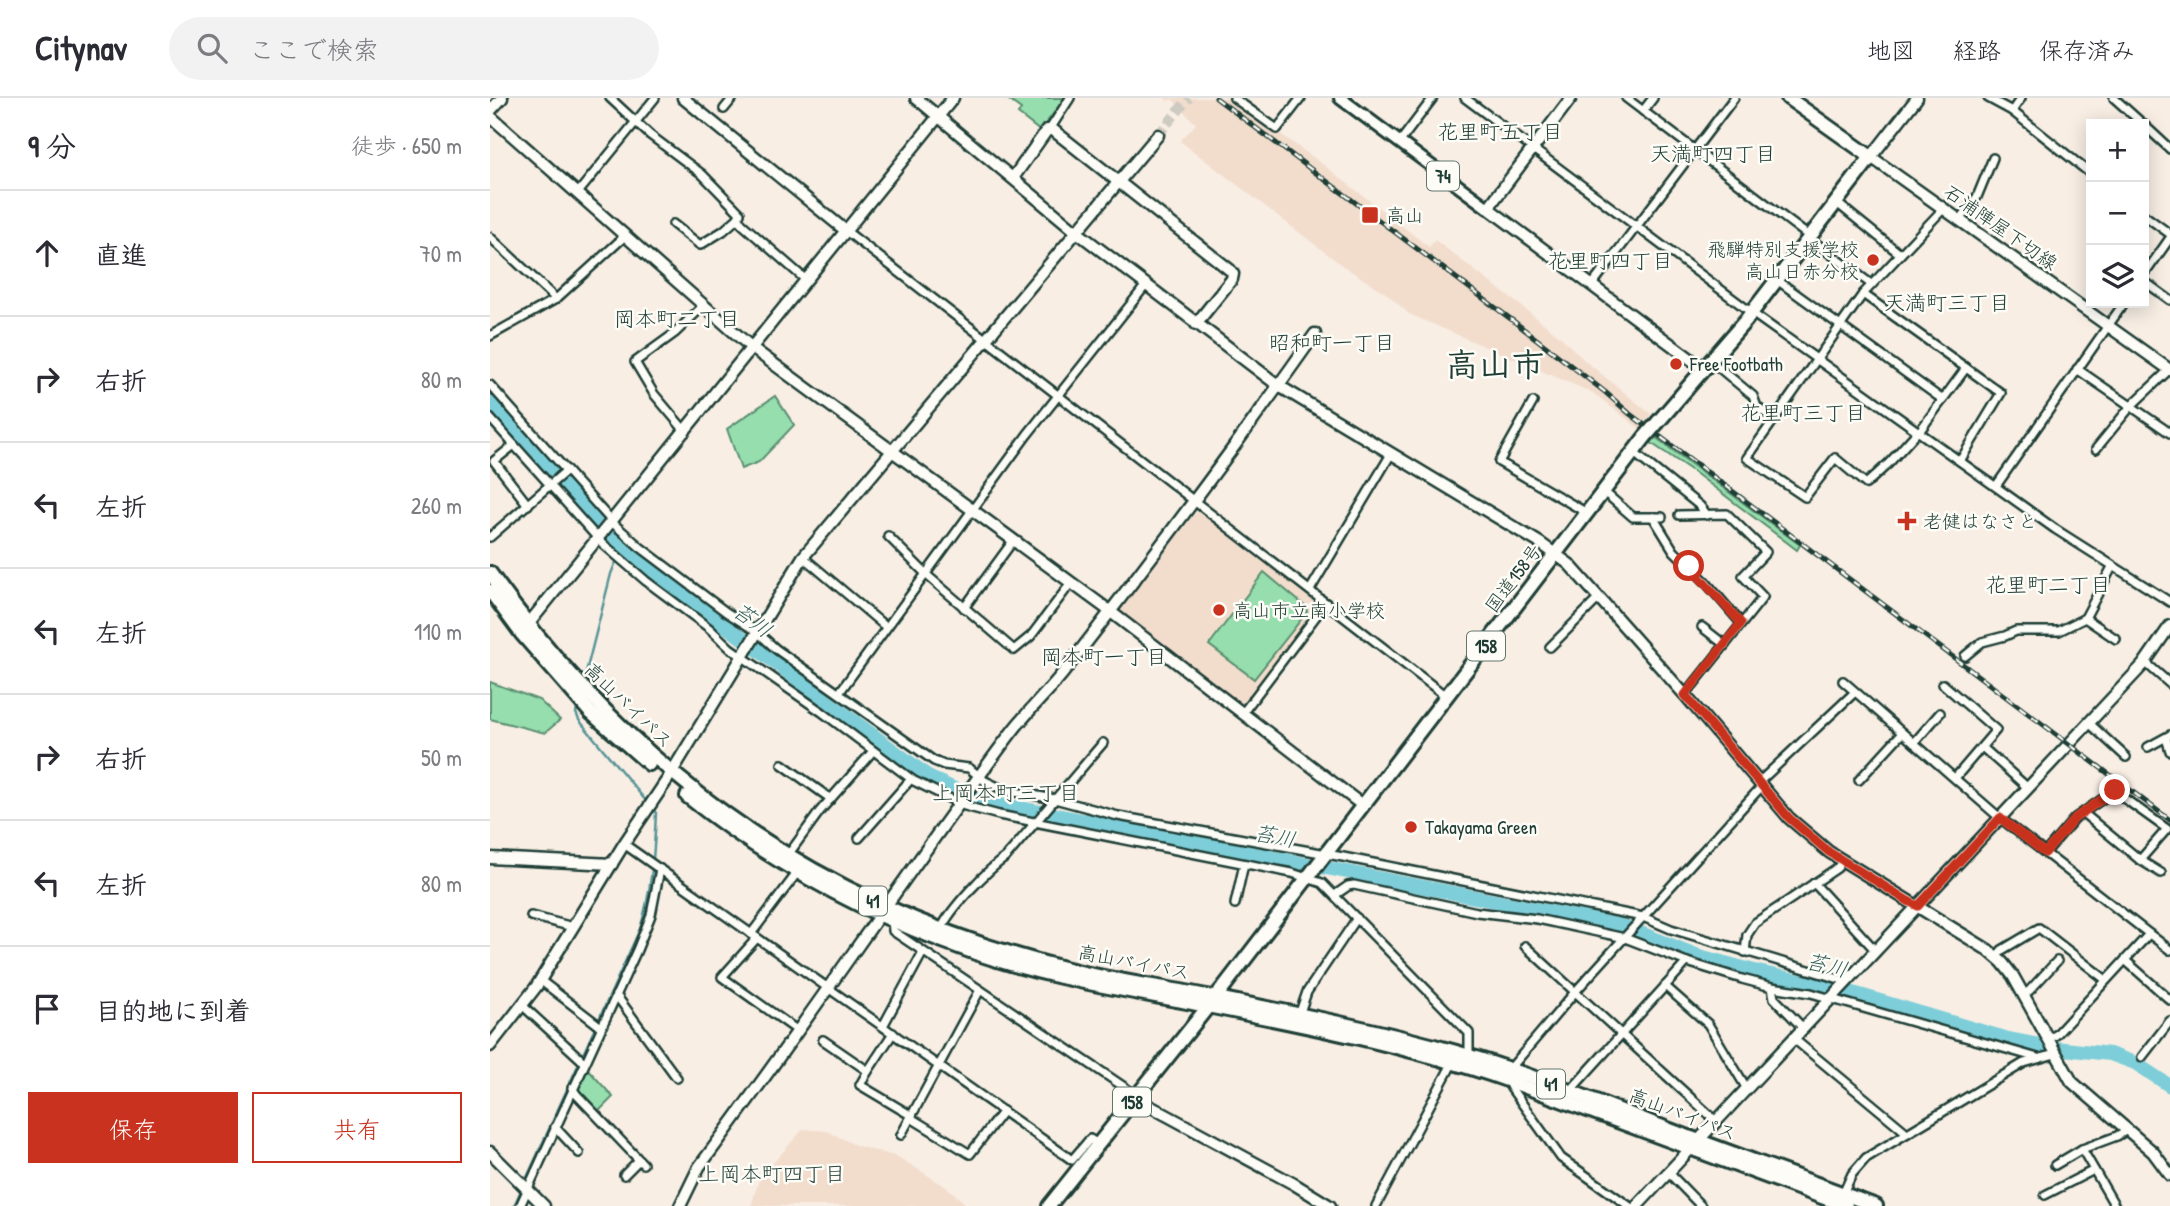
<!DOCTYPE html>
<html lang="ja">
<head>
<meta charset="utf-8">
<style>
	body { margin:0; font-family:"Patrick Hand","Klee One",sans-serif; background:#f2f2f3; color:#2b2b33 }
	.controls { position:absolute; right:21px; top:21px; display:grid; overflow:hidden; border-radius:0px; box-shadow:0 4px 18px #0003 }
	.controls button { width:63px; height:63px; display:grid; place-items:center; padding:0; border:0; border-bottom:2px solid #e1e1e2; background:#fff; color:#2b2b33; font:35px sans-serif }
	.stop { position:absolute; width:21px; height:21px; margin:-16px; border:5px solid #c8321e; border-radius:50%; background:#fff }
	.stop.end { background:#c8321e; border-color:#fff; box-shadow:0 2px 7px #0008 }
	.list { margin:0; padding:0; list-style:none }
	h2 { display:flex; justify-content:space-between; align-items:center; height:91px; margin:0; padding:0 28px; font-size:30px }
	h2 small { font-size:23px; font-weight:400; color:#7c7c81 }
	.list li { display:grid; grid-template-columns:46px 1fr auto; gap:21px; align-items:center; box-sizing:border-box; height:126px; padding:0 28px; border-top:2px solid #e1e1e2 }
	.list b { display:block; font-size:26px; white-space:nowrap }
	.list em { font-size:23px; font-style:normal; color:#7c7c81 }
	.actions { display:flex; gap:14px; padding:21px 28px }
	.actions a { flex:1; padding:16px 0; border:2px solid #c8321e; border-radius:0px; text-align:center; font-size:24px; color:#c8321e }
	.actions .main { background:#c8321e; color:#fff }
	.icon { flex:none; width:38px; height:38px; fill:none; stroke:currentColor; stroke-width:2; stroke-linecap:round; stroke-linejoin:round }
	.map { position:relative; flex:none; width:1680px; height:1108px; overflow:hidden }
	header { display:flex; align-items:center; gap:42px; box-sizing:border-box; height:98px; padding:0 35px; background:#fff; border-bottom:2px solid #e1e1e2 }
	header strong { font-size:33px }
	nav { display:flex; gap:38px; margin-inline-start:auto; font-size:24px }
	.search { width:490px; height:63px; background:#f2f2f3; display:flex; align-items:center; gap:18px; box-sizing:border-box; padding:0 24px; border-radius:38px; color:#7c7c81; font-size:26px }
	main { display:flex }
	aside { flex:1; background:#fff }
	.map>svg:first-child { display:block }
	.built { fill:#f2ddcd }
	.green { fill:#96dead; stroke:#5a8e70; stroke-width:2 }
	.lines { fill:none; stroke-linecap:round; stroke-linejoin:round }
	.stream { stroke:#589497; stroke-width:2.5 }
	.river { stroke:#7eced9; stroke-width:14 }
	.secondary-tunnel { stroke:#cdcbc1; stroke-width:10; stroke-dasharray:10 5; stroke-linecap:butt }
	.street-casing { stroke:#1f3d34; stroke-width:12 }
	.secondary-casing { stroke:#1f3d34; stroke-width:15 }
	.primary-casing { stroke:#1f3d34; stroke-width:16 }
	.highway-casing { stroke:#1f3d34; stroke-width:18 }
	.street { stroke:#fdfcf7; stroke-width:7 }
	.secondary { stroke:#fdfcf7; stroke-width:10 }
	.primary { stroke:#fdfcf7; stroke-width:10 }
	.highway { stroke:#fdfcf7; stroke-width:12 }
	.rail-casing { stroke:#1f3d34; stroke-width:5 }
	.rail { stroke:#fdfcf7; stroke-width:2.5; stroke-dasharray:8; stroke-linecap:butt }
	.highway-bridge-casing { stroke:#1f3d34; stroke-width:18; stroke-linecap:butt }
	.highway-bridge { stroke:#fdfcf7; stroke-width:12 }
	.route { stroke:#c8321e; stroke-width:9 }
	.poi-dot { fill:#c8321e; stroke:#fdfcf7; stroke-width:2.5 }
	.labels { text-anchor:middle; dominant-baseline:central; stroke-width:5; stroke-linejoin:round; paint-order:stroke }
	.shield { fill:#fdfcf7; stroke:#62766e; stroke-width:2 }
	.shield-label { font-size:18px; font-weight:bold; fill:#1f3d34 }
	.poi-label { font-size:19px; fill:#1f3d34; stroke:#fdfcf7; text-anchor:start }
	.street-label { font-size:19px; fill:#1f3d34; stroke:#fdfcf7 }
	.neighbourhood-label { font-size:21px; fill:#1f3d34; stroke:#fdfcf7 }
	.water-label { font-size:21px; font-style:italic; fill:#37615d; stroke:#fdfcf7 }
	.town-label { font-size:33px; font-weight:bold; fill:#1f3d34; stroke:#fdfcf7 }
</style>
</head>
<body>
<header>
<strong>Citynav</strong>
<div class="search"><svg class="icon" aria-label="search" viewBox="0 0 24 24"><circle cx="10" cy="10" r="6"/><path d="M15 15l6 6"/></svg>ここで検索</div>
<nav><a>地図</a><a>経路</a><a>保存済み</a></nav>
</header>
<main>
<aside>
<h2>9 分<small>徒歩 · 650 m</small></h2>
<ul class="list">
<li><svg class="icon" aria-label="ahead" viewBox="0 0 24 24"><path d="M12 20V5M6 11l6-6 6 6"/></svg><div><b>直進</b></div><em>70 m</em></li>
<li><svg class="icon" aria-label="right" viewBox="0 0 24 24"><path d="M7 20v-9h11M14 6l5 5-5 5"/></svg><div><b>右折</b></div><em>80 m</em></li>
<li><svg class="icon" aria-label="left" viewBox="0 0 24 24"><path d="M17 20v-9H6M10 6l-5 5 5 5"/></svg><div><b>左折</b></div><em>260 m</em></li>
<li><svg class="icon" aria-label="left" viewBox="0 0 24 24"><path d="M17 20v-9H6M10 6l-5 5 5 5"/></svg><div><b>左折</b></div><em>110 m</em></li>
<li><svg class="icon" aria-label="right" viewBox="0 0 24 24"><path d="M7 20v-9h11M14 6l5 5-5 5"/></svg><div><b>右折</b></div><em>50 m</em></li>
<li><svg class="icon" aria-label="left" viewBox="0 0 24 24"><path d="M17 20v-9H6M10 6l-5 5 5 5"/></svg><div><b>左折</b></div><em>80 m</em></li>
<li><svg class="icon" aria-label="arrive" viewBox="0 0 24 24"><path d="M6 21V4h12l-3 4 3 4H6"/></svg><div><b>目的地に到着</b></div></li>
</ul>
<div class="actions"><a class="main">保存</a><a>共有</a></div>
</aside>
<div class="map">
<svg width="1680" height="1108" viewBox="0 0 1680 1108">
	<rect width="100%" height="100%" fill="#f8eee4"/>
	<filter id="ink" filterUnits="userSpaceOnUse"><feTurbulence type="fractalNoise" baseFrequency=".0143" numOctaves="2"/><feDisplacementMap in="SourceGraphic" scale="14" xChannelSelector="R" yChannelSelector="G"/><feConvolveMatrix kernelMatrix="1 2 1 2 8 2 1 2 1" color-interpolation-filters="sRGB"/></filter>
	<g filter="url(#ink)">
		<g class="built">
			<path d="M675,0H740L831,65L939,149L945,142L1070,238L1094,262L1161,316L1150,331L1103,295L919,216L897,196L853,168L690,43L706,26L682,1L678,3Z"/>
			<path d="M712,413L830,507L754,609H751L631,516L630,508L655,475L680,447L703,416Z"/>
			<path d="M313,1031L337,1033L365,1047L408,1059L458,1090L478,1108H261L269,1081Z"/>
		</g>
		<g class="green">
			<path d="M516,0H575L550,33L528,16L531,11Z"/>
			<path d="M285,298L304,327L269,364L251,371L237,331Z"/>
			<path d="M1165,339L1310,447L1307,452L1204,374L1161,345Z"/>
			<path d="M774,474L816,509L817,514L764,581L719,547Z"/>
			<path d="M0,584L49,602L70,622L55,635L0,621Z"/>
			<path d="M96,969L123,999L108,1014L89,994L87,986Z"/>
		</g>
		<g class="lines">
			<g class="stream">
				<path d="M94,582L121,476L125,466L136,454"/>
				<path d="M34,1086L150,831C162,793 164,755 166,715L89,622L86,615L88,606"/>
				<path d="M24,1108L31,1092"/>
			</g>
			<path class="river" d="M0,305L136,454L442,681L489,702L1133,828L1206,857L1268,874L1353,892L1518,941L1565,950L1620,956L1645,965L1680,988"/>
			<path class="secondary-tunnel" d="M668,37L699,0"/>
			<defs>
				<g id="street">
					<path d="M120,0L160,37L212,76L250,115L248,120L252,126L316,182"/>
					<path d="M744,0L787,31L811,0"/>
					<path d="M975,0L1262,215L1565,431L1680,504"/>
					<path d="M1136,0L1320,139"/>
					<path d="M1498,0L1522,13L1601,76"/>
					<path d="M1624,0L1653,26"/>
					<path d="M234,11L243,0"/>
					<path d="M1153,13L1163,0"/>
					<path d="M1522,13L1531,0"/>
					<path d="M1654,27L1680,51"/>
					<path d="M560,31L580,0"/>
					<path d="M909,45L943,0"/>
					<path d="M87,96L165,0"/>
					<path d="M1347,105L1410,156"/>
					<path d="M1654,117L1680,136"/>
					<path d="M1470,122L1487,99L1503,60"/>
					<path d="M183,126L210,147L233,133L248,120"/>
					<path d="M356,133L957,599"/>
					<path d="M0,139L66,201"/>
					<path d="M1319,140L1381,186"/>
					<path d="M1654,177L1680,140"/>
					<path d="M1287,182L1453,302"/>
					<path d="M1654,183L1680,202"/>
					<path d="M1102,187L1244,0"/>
					<path d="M1373,196L1511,295L1470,363"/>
					<path d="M0,238L66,201L135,138"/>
					<path d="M1221,263L1263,298L1267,309L1285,322"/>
					<path d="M1587,271L1680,335"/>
					<path d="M0,287L125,427L150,449L236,514L266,533L286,551L444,663L454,667L479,670L495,683L514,692L565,701L628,718L853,759L1153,819L1181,831L1356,883"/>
					<path d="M1043,304L1009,364L1097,415"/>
					<path d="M0,320L112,445L156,483L219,530L240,550L332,614L424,683L475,708L509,717L802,775L832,785L979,935V958"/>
					<path d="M1428,333L1399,365L1376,386L1345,360L1315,399L1257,360L1373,196L1454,110"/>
					<path d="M196,334L164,296L145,264L185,235L214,207"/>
					<path d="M1429,334L1476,270"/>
					<path d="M24,347L4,363L38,407"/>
					<path d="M1606,351L1641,308L1680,271"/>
					<path d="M1143,354L1210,408L1217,417"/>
					<path d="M1506,388L1634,205"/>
					<path d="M1113,393L1143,419H1172"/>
					<path d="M1189,417L1237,416L1276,454L1253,478L1273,499L1195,597"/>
					<path d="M1163,419L1184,453L1214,482L1251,525"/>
					<path d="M398,438L439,479L524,552L541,538L581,485"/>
					<path d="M0,439L77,372"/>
					<path d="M313,459L396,529"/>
					<path d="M820,492L901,356"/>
					<path d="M474,510L523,443"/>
					<path d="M1595,520L1622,469"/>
					<path d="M1212,529L1235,547"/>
					<path d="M1060,549L1109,500"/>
					<path d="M1475,558L1492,544L1515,538L1526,533H1569L1595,520L1626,541"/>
					<path d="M1655,564L1680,586"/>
					<path d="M1353,583L1510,720L1680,852"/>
					<path d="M1453,586L1506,632L1465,680"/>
					<path d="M349,595L537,337L656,187"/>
					<path d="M752,616L836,505"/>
					<path d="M1599,625L1636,659"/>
					<path d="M1676,640L1680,653"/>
					<path d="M1424,645L1450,615"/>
					<path d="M1492,649L1538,690"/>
					<path d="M1658,649L1680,637"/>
					<path d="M292,666L341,701"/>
					<path d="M1369,682L1412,635"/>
					<path d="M1268,685L1365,594"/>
					<path d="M369,740L421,681"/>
					<path d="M134,746L582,1062L600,1041L608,1046"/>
					<path d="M1555,755L1585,720L1624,693L1677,731L1650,762L1593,715"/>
					<path d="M298,757L330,713L383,653"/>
					<path d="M1650,762L1671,775"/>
					<path d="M1324,785L1385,852"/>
					<path d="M845,797L858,788L864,787L987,814L1047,821L1135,840L1197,864L1252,881L1282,889L1321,895L1548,960"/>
					<path d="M745,806L754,766"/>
					<path d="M41,818L83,829"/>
					<path d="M402,822L403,833L646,997"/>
					<path d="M451,831C461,810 497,772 516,759L613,645"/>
					<path d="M261,836L304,779"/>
					<path d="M267,840L232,879L308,933"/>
					<path d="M1035,848L1226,1023"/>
					<path d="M1255,854L1257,837L1265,825L1347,770L1353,763"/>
					<path d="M1506,859L1512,852L1549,830L1616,882"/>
					<path d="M1635,862L1680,902"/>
					<path d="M50,882L111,929"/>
					<path d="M1175,888L1218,926L1257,991"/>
					<path d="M1282,889L1284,900L1313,930"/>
					<path d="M126,897L187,980"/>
					<path d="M1534,897L1540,892L1567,863"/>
					<path d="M32,907L94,964"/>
					<path d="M809,917L817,894L867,820"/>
					<path d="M393,928L433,854"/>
					<path d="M1304,941L1417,1035"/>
					<path d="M1558,941L1566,937L1659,836"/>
					<path d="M333,942L378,973L403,935"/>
					<path d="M1652,959L1680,923"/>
					<path d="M378,973L370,987L422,1018"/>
					<path d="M82,990L87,997L153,1066"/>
					<path d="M1080,993L1197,864"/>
					<path d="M421,1020L480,1056L513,1013"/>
					<path d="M65,1029L89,1055"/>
					<path d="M411,1037L490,892"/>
					<path d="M1592,1051L1625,1108"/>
					<path d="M1565,1067L1592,1051L1627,1038L1637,1032"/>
					<path d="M1178,1074L1211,1108"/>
					<path d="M134,1077L149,1062"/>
					<path d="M1353,1096L1362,1076L1376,1060L1534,965L1565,956"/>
					<path d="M1555,1097L1604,1072"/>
					<path d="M30,1108L147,852L161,817L170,771"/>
					<path d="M886,1108L963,964"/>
					<path d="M1139,1108L1071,1060L1021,990L1017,982L1019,972L1085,894L1271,689"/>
				</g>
				<g id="secondary">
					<path d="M193,0L356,133"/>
					<path d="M426,0L587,134L789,288L1050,445L1079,466L1195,597L1299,720L1339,754L1498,852L1512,864L1523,878L1582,984L1663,1054L1680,1077"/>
					<path d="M1081,0L998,110L1214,271"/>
					<path d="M1427,0L1381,59L1680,272"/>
					<path d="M0,13L12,0"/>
					<path d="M0,18L262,250L613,508L872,707"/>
					<path d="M523,80L557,32H563L740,172L743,176L742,181L706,226"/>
					<path d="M36,529L463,0"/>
					<path d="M0,760L122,766"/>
					<path d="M0,948L46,889L134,746L177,682L313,459L668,37"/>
					<path d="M646,997L654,1005L804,1086L840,1108"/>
					<path d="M0,1054L54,1108"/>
					<path d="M190,1108L209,1069C316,926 414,778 521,635C537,614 556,596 573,575C659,464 744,351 825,236"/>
					<path d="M1147,1108L1653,567L1680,528"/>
				</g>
				<path id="primary" d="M850,0L998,110"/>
				<g id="highway">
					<path d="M1168,324L1256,222L1381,59L1298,0"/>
					<path d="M0,475C149,684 340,815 590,874C634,884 678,890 722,899C803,915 886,931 966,954C1039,975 1110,1005 1180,1032C1249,1058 1318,1082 1386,1108"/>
					<path d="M0,493L31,535L100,614L159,666"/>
					<path d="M197,698C282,766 377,817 480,853C550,878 624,890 697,904C804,925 913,946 1017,982L1356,1108"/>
					<path d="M559,1108L736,886L1155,339"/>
				</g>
			</defs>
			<use href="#street" class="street-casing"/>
			<use href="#secondary" class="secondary-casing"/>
			<use href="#primary" class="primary-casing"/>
			<use href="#highway" class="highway-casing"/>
			<use href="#street" class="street"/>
			<use href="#secondary" class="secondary"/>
			<use href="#primary" class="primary"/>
			<use href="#highway" class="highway"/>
			<defs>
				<path id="rail" d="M726,0L1022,222L1115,294L1140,316L1680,722"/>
			</defs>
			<use href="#rail" class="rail-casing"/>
			<use href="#rail" class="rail"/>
			<defs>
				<path id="highway-bridge" d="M1155,339L1168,324"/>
			</defs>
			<use href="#highway-bridge" class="highway-bridge-casing"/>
			<use href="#highway-bridge" class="highway-bridge"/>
		</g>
	</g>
	<g class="lines" filter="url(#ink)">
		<path class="route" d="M1199,468L1251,525L1195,597L1299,720L1339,754L1418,803L1428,808L1510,720L1555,755L1585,720L1625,692"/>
	</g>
	<g class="poi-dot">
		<rect x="871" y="108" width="18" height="18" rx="3.5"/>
		<circle cx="1383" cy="162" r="7"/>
		<circle cx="1186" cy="266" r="7"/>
		<path d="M1413.5 412.5h7v7h7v7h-7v7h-7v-7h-7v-7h7z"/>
		<circle cx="729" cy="512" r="7"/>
		<circle cx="921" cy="729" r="7"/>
	</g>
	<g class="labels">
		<g class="shield">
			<rect x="937" y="63.5" width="32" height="29" rx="5"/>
			<rect x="977" y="533.5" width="38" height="29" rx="5"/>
			<rect x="369" y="788.5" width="28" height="29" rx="5"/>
			<rect x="1047" y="971.5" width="28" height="29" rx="5"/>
			<rect x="623" y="989.5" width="38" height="29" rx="5"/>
		</g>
		<g class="shield-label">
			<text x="953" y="78">74</text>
			<text x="996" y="548">158</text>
			<text x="383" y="803">41</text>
			<text x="1061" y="986">41</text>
			<text x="642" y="1004">158</text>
		</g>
		<g class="poi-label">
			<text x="896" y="117">高山</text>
			<text x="1369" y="151" text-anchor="end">飛騨特別支援学校<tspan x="1369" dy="22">高山日赤分校</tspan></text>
			<text x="1200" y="266">Free Footbath</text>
			<text x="1433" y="423">老健はなさと</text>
			<text x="743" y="512">高山市立南小学校</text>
			<text x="935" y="729">Takayama Green</text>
		</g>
		<g class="street-label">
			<text transform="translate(1511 129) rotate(35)">石浦陣屋下切線</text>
			<text transform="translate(1023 480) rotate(-53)">国道158号</text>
			<text transform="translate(139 607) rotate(44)">高山バイパス</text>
			<text transform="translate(644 864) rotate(11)">高山バイパス</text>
			<text transform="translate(1193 1016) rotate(21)">高山バイパス</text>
		</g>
		<g class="neighbourhood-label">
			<text x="1010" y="33">花里町五丁目</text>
			<text x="1223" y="55">天満町四丁目</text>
			<text x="1120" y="162">花里町四丁目</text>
			<text x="1457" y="204">天満町三丁目</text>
			<text x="187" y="220">岡本町二丁目</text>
			<text x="842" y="244">昭和町一丁目</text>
			<text x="1313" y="314">花里町三丁目</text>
			<text x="1558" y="486">花里町二丁目</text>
			<text x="614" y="558">岡本町一丁目</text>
			<text x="516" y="694">上岡本町三丁目</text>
			<text x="282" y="1075">上岡本町四丁目</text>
		</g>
		<g class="water-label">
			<text transform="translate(263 522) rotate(37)">苔川</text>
			<text transform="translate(785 738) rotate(11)">苔川</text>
			<text transform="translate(1337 867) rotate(14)">苔川</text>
		</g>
		<g class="town-label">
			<text x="1005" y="266">高山市</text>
		</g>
	</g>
</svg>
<div class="controls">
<button>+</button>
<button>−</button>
<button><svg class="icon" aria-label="layers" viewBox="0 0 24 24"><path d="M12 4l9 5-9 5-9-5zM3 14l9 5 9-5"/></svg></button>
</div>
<div class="stop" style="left:1199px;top:468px"></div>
<div class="stop end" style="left:1625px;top:692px"></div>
</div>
</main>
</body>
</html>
